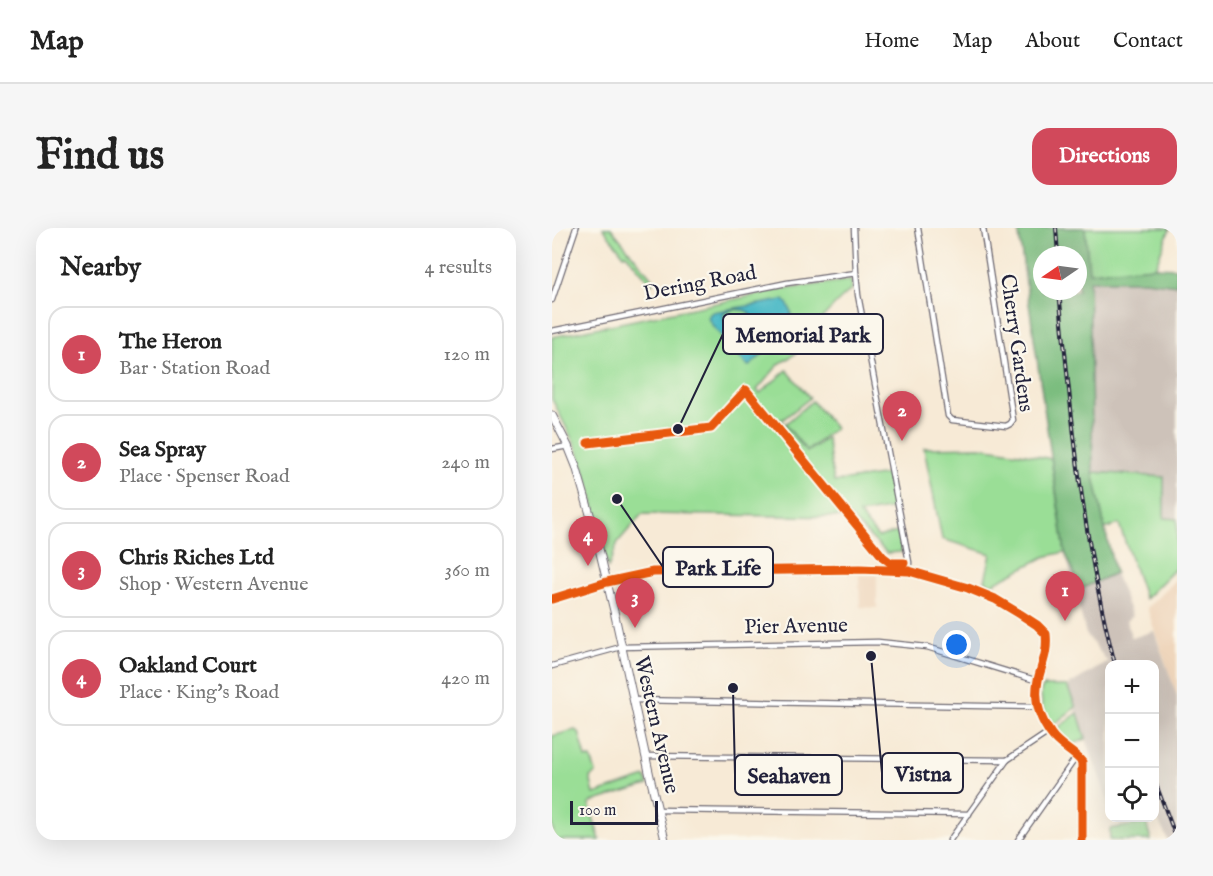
<!DOCTYPE html>
<html lang="en">
<head>
<meta charset="utf-8">
<style>
	body { margin:0; font-family:"IM FELL English",serif; background:#f6f6f6; color:#222 }
	.controls { position:absolute; right:18px; bottom:18px; display:grid; overflow:hidden; border-radius:12px; box-shadow:0 6px 24px #0002 }
	.controls button { width:54px; height:54px; display:grid; place-items:center; padding:0; border:0; border-bottom:2px solid #e0e0e0; background:#fff; color:#222; font:30px sans-serif }
	.compass { position:absolute; left:481px; top:18px; width:54px; height:54px; border-radius:50%; background:#fff; box-shadow:0 6px 24px #0002; rotate:257deg }
	.scale { position:absolute; left:18px; bottom:15px; width:88px; box-sizing:border-box; padding-left:6px; border:3px solid #22223b; border-top:0; font-size:16px; line-height:21px; white-space:nowrap; color:#22223b; -webkit-text-stroke:4px #fbf7ec; paint-order:stroke }
	.you { position:absolute; left:405px; top:417px; width:21px; height:21px; margin:-15px; border:4px solid #fff; border-radius:50%; background:#1a73e8; box-shadow:0 0 0 9px #1a73e833 }
	.badge { display:grid; place-items:center; width:39px; height:39px; border-radius:50%; background:#d1495b; color:#fff; font-size:20px; font-weight:700 }
	.pin { position:absolute; translate:-50% -50px; filter:drop-shadow(0 2px 3px #0008) }
	.pin::after { content:''; position:absolute; top:32px; width:21px; height:18px; background:inherit; clip-path:polygon(0 0,100% 0,50% 100%) }
	.list { margin:0; padding:0; list-style:none }
	h2 { display:flex; justify-content:space-between; align-items:center; height:78px; margin:0; padding:0 24px; font-size:26px }
	h2 small { font-size:20px; font-weight:400; color:#767676 }
	.list li { display:grid; grid-template-columns:39px 1fr auto; gap:18px; align-items:center; box-sizing:border-box; height:96px; margin:0 12px 12px; padding:0 12px; border:2px solid #e0e0e0; border-radius:18px }
	.list b { display:block; font-size:22px; white-space:nowrap }
	.list p { margin:0; font-size:20px; white-space:nowrap; color:#767676 }
	.list em { font-size:20px; font-style:normal; color:#767676 }
	.icon { flex:none; width:33px; height:33px; fill:none; stroke:currentColor; stroke-width:2; stroke-linecap:round; stroke-linejoin:round }
	.map { position:relative; flex:none; width:625px; height:612px; overflow:hidden; border-radius:18px }
	header { display:flex; align-items:center; gap:36px; box-sizing:border-box; height:84px; padding:0 30px; background:#fff; border-bottom:2px solid #e0e0e0 }
	header strong { font-size:28px }
	nav { display:flex; gap:33px; margin-inline-start:auto; font-size:21px }
	.intro { display:flex; align-items:center; justify-content:space-between; box-sizing:border-box; height:144px; padding:0 36px }
	h1 { margin:0; font-size:42px }
	.button { padding:15px 27px; border-radius:18px; background:#d1495b; color:#fff; font-size:21px; font-weight:700 }
	main { display:flex; gap:36px; padding:0 36px }
	aside { flex:1; background:#fff; border-radius:18px; box-shadow:0 6px 24px #0002 }
	.map>svg:first-child { display:block }
	.built { fill:#efd6bc }
	.industrial { fill:#cdc2b9; fill-rule:evenodd }
	.green { fill:#9ade96; stroke:#5e8068; stroke-width:1.5 }
	.forest { fill:#7bbd7f; stroke:#4e705d; stroke-width:1.5; fill-rule:evenodd }
	.water { fill:#4bb9c6; stroke:#366e80; stroke-width:1.5; fill-rule:evenodd }
	.lines { fill:none; stroke-linecap:round; stroke-linejoin:round }
	.street-casing { stroke:#6d6871; stroke-width:7 }
	.secondary-casing { stroke:#6d6871; stroke-width:9 }
	.street { stroke:#fff; stroke-width:4.5 }
	.secondary { stroke:#fff; stroke-width:7 }
	.rail-casing { stroke:#22223b; stroke-width:4 }
	.rail { stroke:#fbf7ec; stroke-width:1.5; stroke-dasharray:4.5; stroke-linecap:butt }
	.cycleway-casing { stroke:#fbf7ec; stroke-width:13 }
	.cycleway { stroke:#e8590c; stroke-width:9 }
	.labels { text-anchor:middle; dominant-baseline:central; stroke-width:4.5; stroke-linejoin:round; paint-order:stroke }
	.street-label { font-size:21px; fill:#22223b; stroke:#fbf7ec }
	.leader { fill:none; stroke:#22223b; stroke-width:2 }
	.callout-dot { fill:#22223b; stroke:#fbf7ec; stroke-width:2 }
	.callout { fill:#fbf7ec; stroke:#22223b; stroke-width:2 }
	.callout-label { font-size:22px; text-anchor:middle; font-weight:bold; fill:#22223b }
</style>
</head>
<body>
<header>
<strong>Map</strong>
<nav><a>Home</a><a>Map</a><a>About</a><a>Contact</a></nav>
</header>
<div class="intro"><h1>Find us</h1><a class="button">Directions</a></div>
<main>
<aside>
<h2>Nearby<small>4 results</small></h2>
<ul class="list">
<li><span class="badge">1</span><div><b>The Heron</b><p>Bar · Station Road</p></div><em>120 m</em></li>
<li><span class="badge">2</span><div><b>Sea Spray</b><p>Place · Spenser Road</p></div><em>240 m</em></li>
<li><span class="badge">3</span><div><b>Chris Riches Ltd</b><p>Shop · Western Avenue</p></div><em>360 m</em></li>
<li><span class="badge">4</span><div><b>Oakland Court</b><p>Place · King's Road</p></div><em>420 m</em></li>
</ul>
</aside>
<div class="map">
<svg width="625" height="612" viewBox="0 0 625 612">
	<rect width="100%" height="100%" fill="#fbf7ec"/>
	<filter id="ink" filterUnits="userSpaceOnUse"><feTurbulence type="fractalNoise" baseFrequency=".0167" numOctaves="2"/><feDisplacementMap in="SourceGraphic" scale="12" xChannelSelector="R" yChannelSelector="G"/><feConvolveMatrix kernelMatrix="1 2 1 2 8 2 1 2 1" color-interpolation-filters="sRGB"/></filter>
	<filter id="wash" filterUnits="userSpaceOnUse"><feTurbulence type="fractalNoise" baseFrequency=".008" numOctaves="4" result="noise"/><feDisplacementMap in="SourceGraphic" scale="24" xChannelSelector="R" yChannelSelector="G"/><feGaussianBlur stdDeviation="1.35" result="paint"/><feColorMatrix in="noise" values="0 0 0 0 0 0 0 0 0 0 0 0 0 0 0 0 0 1.4 0 .05"/><feComposite in="paint" operator="in"/></filter>
	<g filter="url(#wash)">
		<rect width="100%" height="100%" fill="#f7ead6"/>
		<g class="built">
			<path d="M307,347H325V380L308,379Z"/>
			<path d="M625,351V468L595,380Z"/>
		</g>
		<path class="industrial" d="M466,0H533L537,53H593L625,57V291H612V249L541,245L553,301L563,345L580,388L574,393L580,410L602,403L625,468V612H616L603,586L602,436H558L557,589L556,573L515,458L556,434L534,406L513,324ZM490,27H526V63H490Z"/>
		<g class="green">
			<path d="M51,0H59L102,53L99,56L74,26L72,27Z"/>
			<path d="M533,0H618L603,39L536,44Z"/>
			<path d="M299,52L300,61C281,76 266,96 249,112L254,119L227,136L205,162L208,165L235,142L258,170L230,192L228,191L255,224L275,210L282,254L335,246L343,280L307,286L326,309L346,304L350,324L335,325L298,289L90,286L66,314L56,340L38,260L25,221L0,171V109L228,62Z"/>
			<path d="M260,173L283,200L255,223L233,196Z"/>
			<path d="M429,219L480,227L499,231L513,324L492,329L440,356L433,353L439,326L390,311L372,220Z"/>
			<path d="M541,244L612,249V290L625,291V339L593,371L567,296L553,301Z"/>
			<path d="M492,458H515L524,479L502,496L496,493L490,478L489,462Z"/>
			<path d="M526,485L534,511C530,512 523,517 519,516C512,515 506,507 504,501Z"/>
			<path d="M23,502L27,504L34,530H39L44,545L38,549L42,566L94,549L96,557L40,574L37,576L48,612H4L0,599V508Z"/>
			<path d="M594,595L599,612H558V601Z"/>
		</g>
		<path class="forest" d="M466,0H533L537,44L603,39L625,40V57L593,53H537L541,244L553,301L563,345L529,361L513,324ZM490,27H526V63H490Z"/>
		<path class="water" d="M230,72H232C236,76 240,83 239,90C237,99 205,133 197,138C190,134 186,127 181,121C173,110 161,102 156,90L158,86L161,84ZM181,81L192,82L197,84L198,87L192,102L188,106L177,102L173,95L171,86Z"/>
	</g>
	<g filter="url(#ink)">
		<g class="lines">
			<defs>
				<g id="street">
					<path d="M302,0L304,45L306,67L357,334V343"/>
					<path d="M366,0L396,188L400,192L454,198L458,196L461,192L431,0"/>
					<path d="M0,72L24,0"/>
					<path d="M0,103L235,55L304,45"/>
					<path d="M0,221L16,218"/>
					<path d="M0,438L69,419L326,414L375,419L486,453"/>
					<path d="M81,472L486,479"/>
					<path d="M93,528L455,532"/>
					<path d="M106,582L417,586"/>
					<path d="M398,612L455,532L497,504"/>
					<path d="M466,612L525,528"/>
				</g>
				<g id="secondary">
					<path d="M0,187L16,218L24,238L42,300L62,383L99,553L113,612"/>
					<path d="M0,371L55,354L101,344L308,341L357,343L416,360L443,371L468,386L485,397L494,406C496,425 490,435 486,452C482,472 487,490 499,506C507,518 521,523 530,534V612"/>
				</g>
			</defs>
			<use href="#street" class="street-casing"/>
			<use href="#secondary" class="secondary-casing"/>
			<use href="#street" class="street"/>
			<use href="#secondary" class="secondary"/>
			<defs>
				<g id="rail">
					<path d="M504,0L506,27"/>
					<path d="M507,63C519,189 531,314 563,436"/>
					<path d="M602,551L625,612"/>
				</g>
			</defs>
			<use href="#rail" class="rail-casing"/>
			<use href="#rail" class="rail"/>
			<defs>
				<g id="cycleway">
					<path d="M36,215L159,200L194,162L331,329L339,335H352"/>
					<path d="M0,371L55,354L101,344L308,341L357,343L416,360L443,371L468,386L485,397L494,406C496,425 490,435 486,452C482,472 487,490 499,506C507,518 521,523 530,534V612"/>
				</g>
			</defs>
			<use href="#cycleway" class="cycleway-casing"/>
			<use href="#cycleway" class="cycleway"/>
		</g>
	</g>
	<g class="labels">
		<g class="street-label">
			<text transform="translate(148 56) rotate(-11)">Dering Road</text>
			<text transform="translate(464 115) rotate(82)">Cherry Gardens</text>
			<text transform="translate(244 399) rotate(-1)">Pier Avenue</text>
			<text transform="translate(104 497) rotate(77)">Western Avenue</text>
		</g>
	</g>
	<path class="leader" d="M126 201L171 106M65 271L111 339M319 428L330 545M181 460L183 547"/>
	<g class="callout-dot">
		<circle cx="126" cy="201" r="6"/>
		<circle cx="65" cy="271" r="6"/>
		<circle cx="319" cy="428" r="6"/>
		<circle cx="181" cy="460" r="6"/>
	</g>
	<g class="callout">
		<rect x="171" y="86" width="160" height="40" rx="6"/>
		<rect x="111" y="319" width="110" height="40" rx="6"/>
		<rect x="330" y="525" width="81" height="40" rx="6"/>
		<rect x="183" y="527" width="107" height="40" rx="6"/>
	</g>
	<g class="callout-label">
		<text x="251" y="114">Memorial Park</text>
		<text x="166" y="347">Park Life</text>
		<text x="371" y="553">Vistna</text>
		<text x="237" y="555">Seahaven</text>
	</g>
</svg>
<div class="controls">
<button>+</button>
<button>−</button>
<button><svg class="icon" aria-label="locate" viewBox="0 0 24 24"><circle cx="12" cy="12" r="6"/><path d="M12 2v4M12 18v4M2 12h4M18 12h4"/></svg></button>
</div>
<svg class="compass" viewBox="-18 -18 36 36"><path d="M0-13l5 13h-10z" fill="#e53935"/><path d="M0 13l5-13h-10z" fill="#767676"/></svg>
<div class="scale">100 m</div>
<div class="you"></div>
<div class="pin badge" style="left:513px;top:393px">1</div>
<div class="pin badge" style="left:350px;top:213px">2</div>
<div class="pin badge" style="left:83px;top:400px">3</div>
<div class="pin badge" style="left:36px;top:338px">4</div>
</div>
</main>
</body>
</html>
